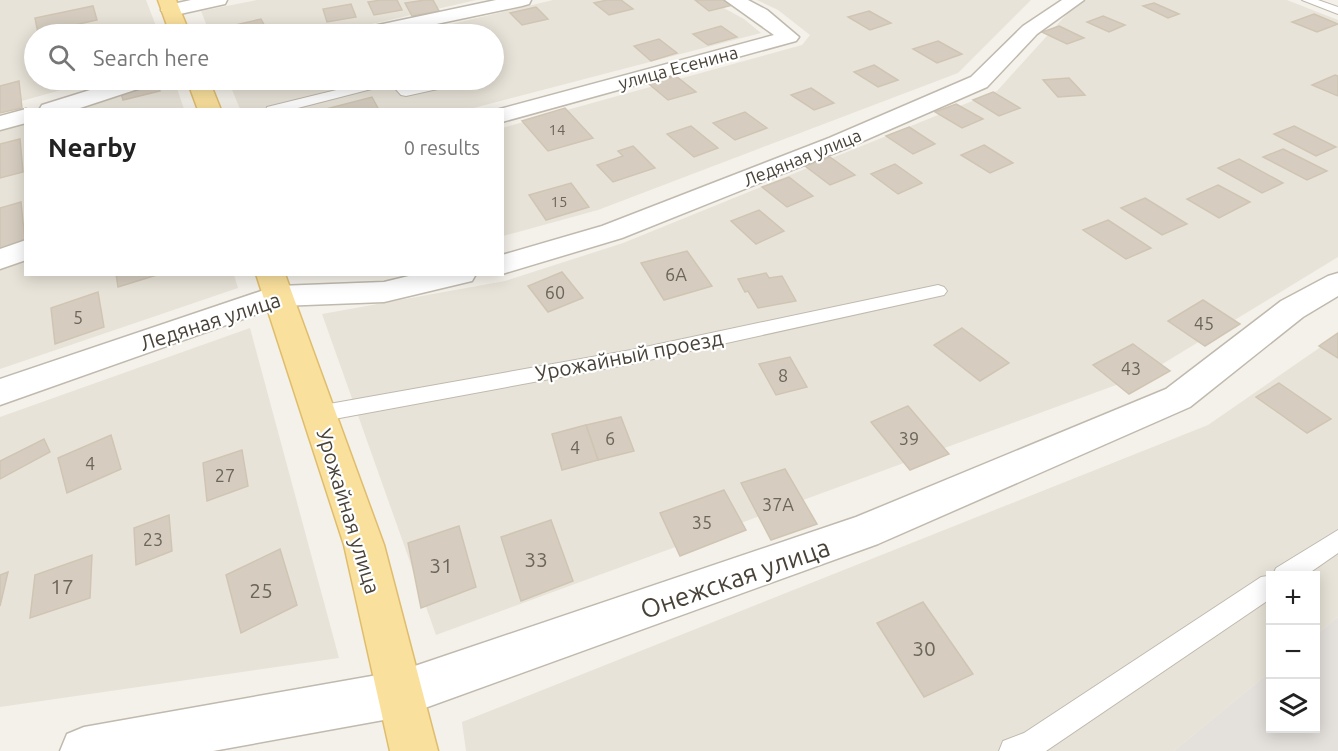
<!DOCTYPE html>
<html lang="en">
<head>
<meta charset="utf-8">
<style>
	body { margin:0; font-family:Ubuntu,sans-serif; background:#f2f2f2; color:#222 }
	.controls { position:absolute; right:18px; bottom:18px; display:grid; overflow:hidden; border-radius:0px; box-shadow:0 3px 15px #0003 }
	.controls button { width:54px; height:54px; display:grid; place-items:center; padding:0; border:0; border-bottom:2px solid #e0e0e0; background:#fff; color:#222; font:30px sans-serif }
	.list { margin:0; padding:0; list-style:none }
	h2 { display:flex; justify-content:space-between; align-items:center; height:78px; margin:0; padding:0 24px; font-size:26px }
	h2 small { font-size:20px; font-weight:400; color:#767676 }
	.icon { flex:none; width:33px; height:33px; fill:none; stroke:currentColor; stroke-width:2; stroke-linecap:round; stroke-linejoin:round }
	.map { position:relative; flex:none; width:1338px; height:751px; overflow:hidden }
	.search { position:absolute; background:#fff; box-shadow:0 3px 15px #0003; left:24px; top:24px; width:480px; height:66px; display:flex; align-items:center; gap:15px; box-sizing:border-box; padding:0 21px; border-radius:33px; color:#767676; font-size:22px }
	.panel { position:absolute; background:#fff; box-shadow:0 3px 15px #0003; left:24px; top:108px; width:480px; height:168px; border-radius:0px }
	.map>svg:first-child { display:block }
	.residential { fill:#e8e3d8 }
	.industrial { fill:#e4e0db }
	.building { fill:#d6cdc0; stroke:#d0c5b3; stroke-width:1.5 }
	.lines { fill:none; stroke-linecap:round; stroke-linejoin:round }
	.lane-casing { stroke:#c0b9ad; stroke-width:2 }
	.street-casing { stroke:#c0b9ad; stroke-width:3 }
	.primary-casing { stroke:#dfbd6d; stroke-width:3 }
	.lane { fill:#fff; fill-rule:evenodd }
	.street { fill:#fff; fill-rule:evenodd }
	.primary { fill:#fae09d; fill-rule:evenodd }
	.labels { text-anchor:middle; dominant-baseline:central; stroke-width:4.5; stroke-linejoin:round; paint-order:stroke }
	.far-number-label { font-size:15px; fill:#6c655a }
	.far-street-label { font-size:18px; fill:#484238; stroke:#fff }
	.number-label { font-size:18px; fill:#6c655a }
	.street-label { font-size:21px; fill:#484238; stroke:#fff }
	.near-number-label { font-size:21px; fill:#6c655a }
	.near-street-label { font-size:26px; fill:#484238; stroke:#fff }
</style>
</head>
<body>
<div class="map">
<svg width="1338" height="751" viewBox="0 0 1338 751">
	<rect width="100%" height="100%" fill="#f4f1ea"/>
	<g class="residential">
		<path d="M0,0H146L159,34H34V80H97L0,107Z"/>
		<path d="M257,0H476L372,24L305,34H210L201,11Z"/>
		<path d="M553,0H709L744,19L761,33L470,109H240L228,80H494V34H409Z"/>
		<path d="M757,0H1031L958,73L598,210L503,236L502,128L802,45L810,35L778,10Z"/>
		<path d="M1087,0H1287L1338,20V257L1146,374L436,635L322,314L505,281L623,243L997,91L1075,5Z"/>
		<path d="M167,80H174L184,109L70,110Z"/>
		<path d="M25,123L26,274L234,275L238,288L0,369V130Z"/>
		<path d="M250,328L339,658L0,707V417Z"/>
		<path d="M1338,335V617L1316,635V576H1270V672L1174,751H466L462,722L1208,425Z"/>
	</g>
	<path class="industrial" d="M1338,617V751H1174L1270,672V728H1316V635Z"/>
	<g class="building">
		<path d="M381,0H397L402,10L374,15L368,2Z"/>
		<path d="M425,0H433L439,11L412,16L405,3Z"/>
		<path d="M607,0H621L633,9L609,15L594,3Z"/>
		<path d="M695,0H725L733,5L709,11Z"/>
		<path d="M1154,3L1179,14L1168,18L1143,6Z"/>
		<path d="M351,4L356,17L327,22L323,9Z"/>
		<path d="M93,6L97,20L38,33L35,18Z"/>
		<path d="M536,7L548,19L522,25L510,13Z"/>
		<path d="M869,11L891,23L870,30L848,17Z"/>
		<path d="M1314,14L1338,24L1317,32L1292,22Z"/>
		<path d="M1103,16L1125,25L1109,32L1087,22Z"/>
		<path d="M261,19L268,32L235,34L231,26Z"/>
		<path d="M721,26L737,37L708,45L693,34Z"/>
		<path d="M1059,26L1084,38L1067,44L1042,32Z"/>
		<path d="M659,39L677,53L651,61L634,46Z"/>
		<path d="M938,41L962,54L937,63L913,49Z"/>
		<path d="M874,65L898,80L878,87L854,72Z"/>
		<path d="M1335,75L1338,76V96L1312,85Z"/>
		<path d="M676,76L696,92L668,100L649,84Z"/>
		<path d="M1069,78L1085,95L1058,97L1043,80Z"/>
		<path d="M19,81L22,108L0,113V86Z"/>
		<path d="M158,82L160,91L123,100L120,90Z"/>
		<path d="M811,88L834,103L814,110L791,95Z"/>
		<path d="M993,92L1020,108L999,116L973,100Z"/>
		<path d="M372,97L379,110L326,109Z"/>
		<path d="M956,104L983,119L962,128L935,112Z"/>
		<path d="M565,108L593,138L548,151L522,121Z"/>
		<path d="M745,112L767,128L735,140L713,123Z"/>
		<path d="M691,126L718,148L694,157L667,134Z"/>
		<path d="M1294,126L1336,147L1316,156L1274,134Z"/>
		<path d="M909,127L935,144L913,154L886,136Z"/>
		<path d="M20,139L23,172L0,178V144Z"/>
		<path d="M984,145L1013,163L990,173L961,155Z"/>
		<path d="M633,146L655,168L613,182L597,165L623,156L618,151Z"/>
		<path d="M1283,149L1327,171L1307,180L1263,157Z"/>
		<path d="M830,157L855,175L830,185L805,166Z"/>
		<path d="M1239,159L1283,183L1262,193L1218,168Z"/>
		<path d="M895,164L922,183L898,194L871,174Z"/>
		<path d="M789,177L813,196L787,207L762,187Z"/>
		<path d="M571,183L589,207L546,220L529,195Z"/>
		<path d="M1218,185L1250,202L1219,218L1187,199Z"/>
		<path d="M1145,198L1187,224L1162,235L1121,208Z"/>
		<path d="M21,202L25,242L0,249V208Z"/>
		<path d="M759,210L784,231L756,244L731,221Z"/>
		<path d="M1108,220L1151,248L1126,259L1083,230Z"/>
		<path d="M687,251L712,286L664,300L641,263Z"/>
		<path d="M562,272L583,298L548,312L528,286Z"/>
		<path d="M766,273L769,278L782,276L796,301L758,308L748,291L745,292L738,279Z"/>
		<path d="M116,274H160L118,287Z"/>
		<path d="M98,292L104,327L55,344L51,308Z"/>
		<path d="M1203,300L1240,324L1205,346L1168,321Z"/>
		<path d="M962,328L1009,363L980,381L934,345Z"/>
		<path d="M1338,333V358L1319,346Z"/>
		<path d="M1133,344L1170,371L1129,394L1093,365Z"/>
		<path d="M790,357L807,387L776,395L759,364Z"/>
		<path d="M1279,383L1331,419L1307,433L1256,397Z"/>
		<path d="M908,406L949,454L910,470L871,422Z"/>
		<path d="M621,417L634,451L598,460L586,425Z"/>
		<path d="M586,425L598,460L562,470L552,434Z"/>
		<path d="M111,435L121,469L67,493L58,458Z"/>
		<path d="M44,439L50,452L0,479V461Z"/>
		<path d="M242,450L248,486L207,501L203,463Z"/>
		<path d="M785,469L817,524L771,540L741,483Z"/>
		<path d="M724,490L746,530L680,556L660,513Z"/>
		<path d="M169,515L172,551L136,565L134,528Z"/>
		<path d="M551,520L573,581L521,601L501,537Z"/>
		<path d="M459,526L476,587L421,608L408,543Z"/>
		<path d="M280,549L297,605L241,633L226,575Z"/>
		<path d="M92,555L90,598L30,618L35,575Z"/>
		<path d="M8,572L0,606V575Z"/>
		<path d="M923,602L973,674L924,697L877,623Z"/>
	</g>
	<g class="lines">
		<defs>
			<g id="lane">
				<path d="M1302,0H1318L1338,7V14Z"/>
				<path d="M377,80H402L409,87L445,80H466L465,83L406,96L401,95L391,84L290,110H266L267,107Z"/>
				<path d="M938,285L944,287L947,291L944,295L631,364L318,422L311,420L308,414L311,408L318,406L631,350Z"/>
				<path d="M1338,530V553L1305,576H1270V599L1046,751H999L1003,741L1024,733L1261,577L1273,575L1276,568Z"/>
			</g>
			<g id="street">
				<path d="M191,0H227L225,4L171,16L164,14L161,10L164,6Z"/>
				<path d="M496,0H531L529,4L522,6L389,34H354L357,30L364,28Z"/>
				<path d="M725,0H748L767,10L799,37L796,41L502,122V110H496L774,35Z"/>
				<path d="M1062,0H1084L1037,34L987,87L847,148L622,238L502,274V255L602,226L829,138L971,77L1023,26Z"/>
				<path d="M122,80H153L150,85L74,110H39L42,105Z"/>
				<path d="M26,109V123L0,130V116Z"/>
				<path d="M26,240V260L0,269V249Z"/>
				<path d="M1338,273V296L1303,317L1190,407L878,544L400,717L213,751H60L67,734L84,727L400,671L856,517L1166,389L1281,301L1328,276Z"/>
				<path d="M417,274H476L472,281L384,302L280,306L0,405V379L267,289L278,286L384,282Z"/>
			</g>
			<g id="primary">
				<path d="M158,0H176L190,34H170Z"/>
				<path d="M187,80H209L221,110H198Z"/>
				<path d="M256,274H285L384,545L438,751H390L344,545Z"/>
			</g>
		</defs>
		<use href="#lane" class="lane-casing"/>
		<use href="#street" class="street-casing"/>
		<use href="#primary" class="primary-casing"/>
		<use href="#lane" class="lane"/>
		<use href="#street" class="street"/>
		<use href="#primary" class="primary"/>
	</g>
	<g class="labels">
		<g class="far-number-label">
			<text x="557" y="129">14</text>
			<text x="559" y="201">15</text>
		</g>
		<g class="far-street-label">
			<text transform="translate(678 67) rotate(-15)">улица Есенина</text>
			<text transform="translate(802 157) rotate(-22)">Ледяная улица</text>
		</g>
		<g class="number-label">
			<text x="676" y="274">6А</text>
			<text x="555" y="292">60</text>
			<text x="78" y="317">5</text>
			<text x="1204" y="323">45</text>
			<text x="1131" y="368">43</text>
			<text x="783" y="375">8</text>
			<text x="610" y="438">6</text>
			<text x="909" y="438">39</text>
			<text x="575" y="447">4</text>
			<text x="90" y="463">4</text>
			<text x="225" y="475">27</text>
			<text x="778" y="504">37А</text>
			<text x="702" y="522">35</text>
			<text x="153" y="539">23</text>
		</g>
		<g class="street-label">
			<text transform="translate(210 321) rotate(-18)">Ледяная улица</text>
			<text transform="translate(629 355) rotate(-11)">Урожайный проезд</text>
			<text transform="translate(349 511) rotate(73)">Урожайная улица</text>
		</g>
		<g class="near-number-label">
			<text x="536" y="559">33</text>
			<text x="441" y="565">31</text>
			<text x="62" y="586">17</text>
			<text x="261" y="590">25</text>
			<text x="924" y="648">30</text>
		</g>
		<g class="near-street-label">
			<text transform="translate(735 578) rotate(-19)">Онежская улица</text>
		</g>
	</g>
</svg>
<div class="controls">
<button>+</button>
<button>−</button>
<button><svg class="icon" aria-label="layers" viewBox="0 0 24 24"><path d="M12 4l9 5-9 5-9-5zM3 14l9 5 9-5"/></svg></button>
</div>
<div class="search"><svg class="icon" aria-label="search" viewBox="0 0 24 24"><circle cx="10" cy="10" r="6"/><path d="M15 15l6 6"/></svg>Search here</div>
<section class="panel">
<h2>Nearby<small>0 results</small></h2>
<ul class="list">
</ul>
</section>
</div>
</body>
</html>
